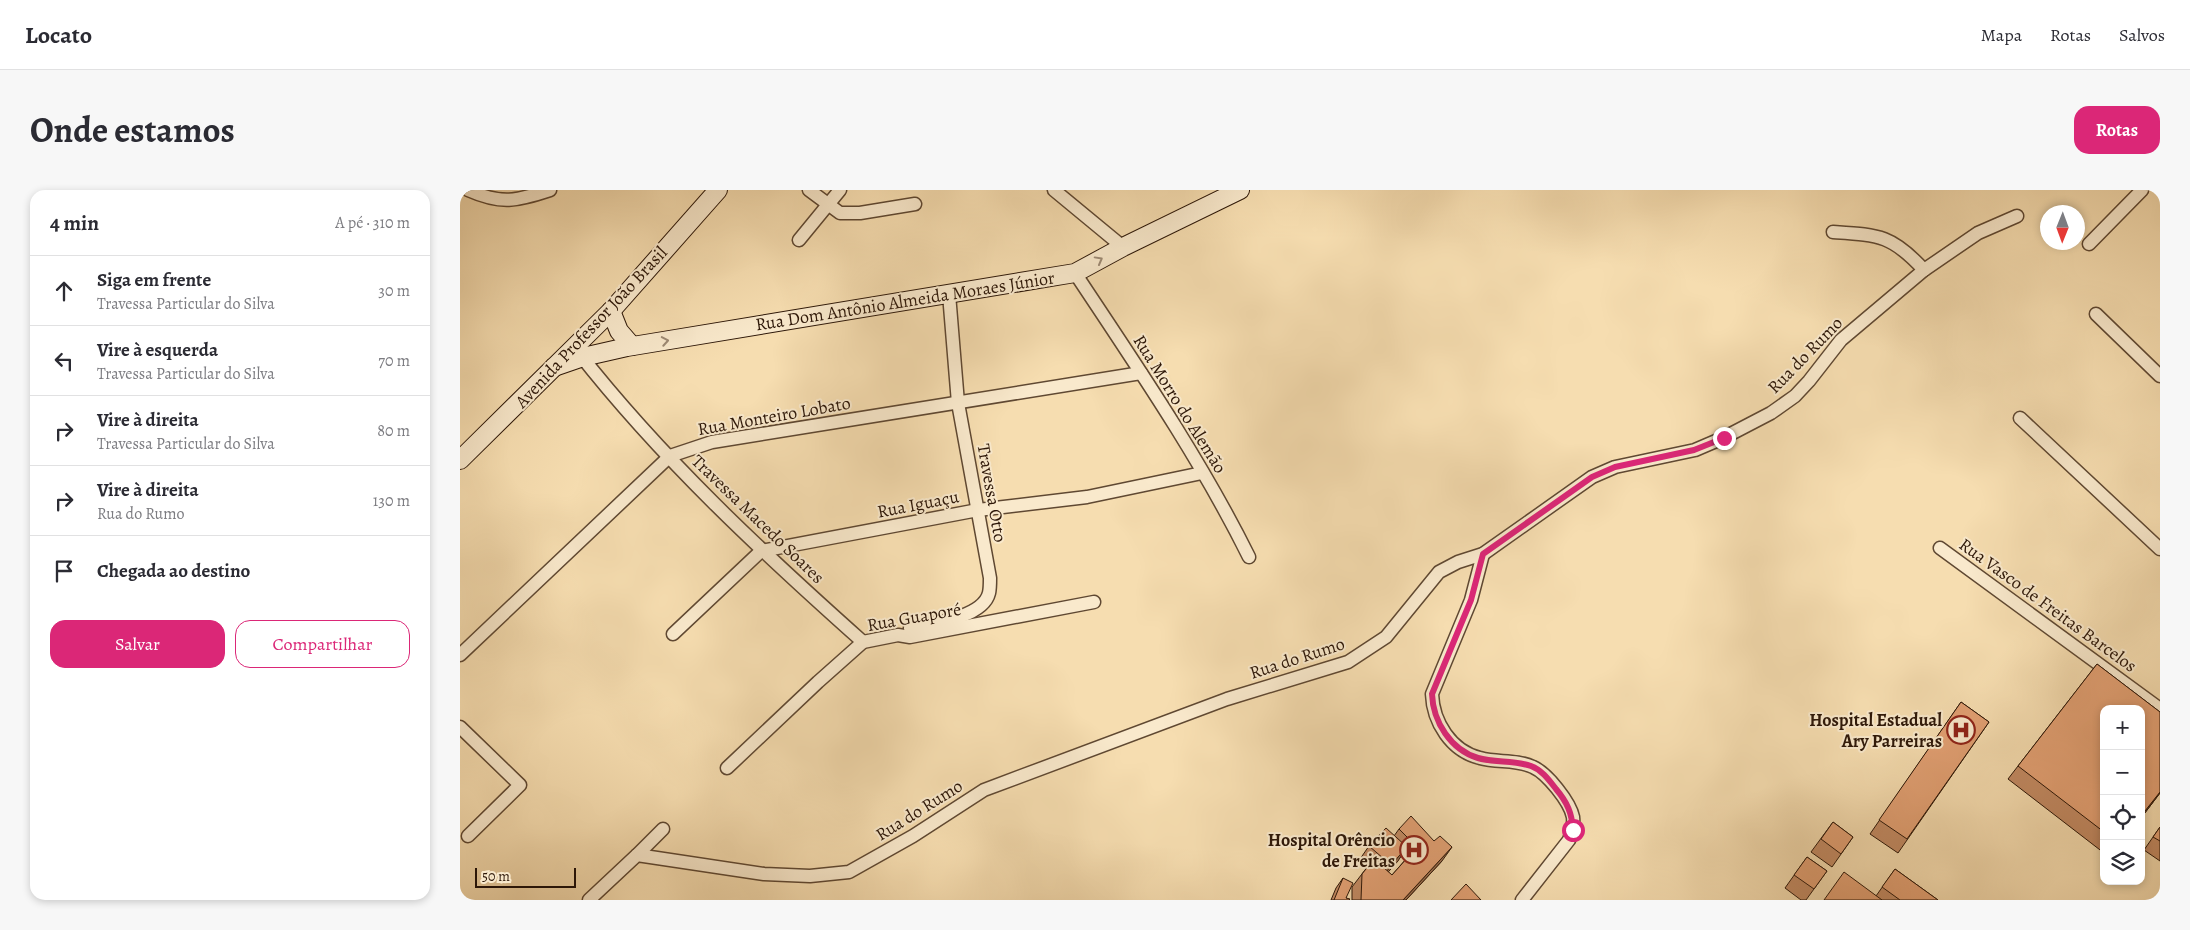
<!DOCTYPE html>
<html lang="pt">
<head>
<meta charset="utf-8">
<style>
	body { margin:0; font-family:Alegreya,serif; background:#f7f7f7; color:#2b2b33 }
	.controls { position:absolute; right:15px; bottom:15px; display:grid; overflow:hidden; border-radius:10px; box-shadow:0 2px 8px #0003 }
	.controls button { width:45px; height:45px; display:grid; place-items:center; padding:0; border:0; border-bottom:1px solid #e1e1e2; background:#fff; color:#2b2b33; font:25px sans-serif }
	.compass { position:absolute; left:1580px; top:15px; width:45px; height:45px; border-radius:50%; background:#fff; box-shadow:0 2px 8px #0003; rotate:181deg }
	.scale { position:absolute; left:15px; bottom:12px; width:101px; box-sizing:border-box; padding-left:5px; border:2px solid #2d1708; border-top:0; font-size:14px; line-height:18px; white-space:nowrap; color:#2d1708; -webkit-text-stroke:4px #f9e9cc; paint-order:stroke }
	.stop { position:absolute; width:15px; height:15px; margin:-11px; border:4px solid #db2777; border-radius:50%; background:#fff }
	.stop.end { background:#db2777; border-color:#fff; box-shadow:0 1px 5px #0008 }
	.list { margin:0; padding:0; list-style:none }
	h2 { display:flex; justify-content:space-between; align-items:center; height:65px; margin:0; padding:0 20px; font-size:21px }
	h2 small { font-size:16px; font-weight:400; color:#7c7c81 }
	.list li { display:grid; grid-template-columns:32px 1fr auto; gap:15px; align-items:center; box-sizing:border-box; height:70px; padding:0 20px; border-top:1px solid #e1e1e2 }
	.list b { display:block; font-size:19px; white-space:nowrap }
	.list p { margin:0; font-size:16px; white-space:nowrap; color:#7c7c81 }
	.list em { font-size:16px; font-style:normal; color:#7c7c81 }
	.actions { display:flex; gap:10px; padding:15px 20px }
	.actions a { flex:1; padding:11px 0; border:1px solid #db2777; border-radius:15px; text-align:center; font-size:18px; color:#db2777 }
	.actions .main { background:#db2777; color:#fff }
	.icon { flex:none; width:28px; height:28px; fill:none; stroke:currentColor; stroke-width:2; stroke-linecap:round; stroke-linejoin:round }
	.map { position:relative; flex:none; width:1700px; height:710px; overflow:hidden; border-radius:15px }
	header { display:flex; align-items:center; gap:30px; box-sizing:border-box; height:70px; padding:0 25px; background:#fff; border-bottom:1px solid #e1e1e2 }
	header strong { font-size:24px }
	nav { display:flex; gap:28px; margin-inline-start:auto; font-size:18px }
	.intro { display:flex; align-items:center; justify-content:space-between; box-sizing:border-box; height:120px; padding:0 30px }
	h1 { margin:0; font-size:35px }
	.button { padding:12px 22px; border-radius:15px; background:#db2777; color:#fff; font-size:18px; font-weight:700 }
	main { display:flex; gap:30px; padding:0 30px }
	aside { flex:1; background:#fff; border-radius:15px; box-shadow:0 2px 8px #0003 }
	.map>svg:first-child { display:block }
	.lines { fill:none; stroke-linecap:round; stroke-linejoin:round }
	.street-casing { stroke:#5f4832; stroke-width:15 }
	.secondary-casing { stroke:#2d1708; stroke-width:20 }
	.street { stroke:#f9e9cc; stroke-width:12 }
	.secondary { stroke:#f9e9cc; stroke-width:18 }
	.wall { fill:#c28a63; stroke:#2d1708; fill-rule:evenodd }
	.shaded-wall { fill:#9e7050; stroke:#2d1708 }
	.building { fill:#e2a073; stroke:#2d1708 }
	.oneway { stroke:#9d8a74 }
	.route { stroke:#db2777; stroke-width:6 }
	.labels { text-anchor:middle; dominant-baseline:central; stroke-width:4; stroke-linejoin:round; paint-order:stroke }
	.street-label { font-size:18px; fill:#2d1708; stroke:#f9e9cc }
	.poi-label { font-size:18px; font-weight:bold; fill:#2d1708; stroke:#f9e9cc; text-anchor:end }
</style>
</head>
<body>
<header>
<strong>Locato</strong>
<nav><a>Mapa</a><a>Rotas</a><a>Salvos</a></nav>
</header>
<div class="intro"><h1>Onde estamos</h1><a class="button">Rotas</a></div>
<main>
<aside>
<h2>4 min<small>A pé · 310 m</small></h2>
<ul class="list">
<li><svg class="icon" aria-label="ahead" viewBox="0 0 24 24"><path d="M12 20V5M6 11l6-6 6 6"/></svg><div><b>Siga em frente</b><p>Travessa Particular do Silva</p></div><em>30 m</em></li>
<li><svg class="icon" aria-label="left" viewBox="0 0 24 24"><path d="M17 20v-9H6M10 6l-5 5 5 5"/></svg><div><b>Vire à esquerda</b><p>Travessa Particular do Silva</p></div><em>70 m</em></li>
<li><svg class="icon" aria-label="right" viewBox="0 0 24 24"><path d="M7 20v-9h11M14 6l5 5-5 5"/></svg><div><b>Vire à direita</b><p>Travessa Particular do Silva</p></div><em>80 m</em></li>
<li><svg class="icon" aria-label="right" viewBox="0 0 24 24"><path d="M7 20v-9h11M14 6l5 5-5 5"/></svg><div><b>Vire à direita</b><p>Rua do Rumo</p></div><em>130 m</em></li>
<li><svg class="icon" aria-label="arrive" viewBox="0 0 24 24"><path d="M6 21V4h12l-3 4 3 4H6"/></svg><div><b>Chegada ao destino</b></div></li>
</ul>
<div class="actions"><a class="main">Salvar</a><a>Compartilhar</a></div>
</aside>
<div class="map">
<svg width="1700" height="710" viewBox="0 0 1700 710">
	<rect width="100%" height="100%" fill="#f6ddb0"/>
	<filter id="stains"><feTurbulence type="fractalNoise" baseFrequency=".004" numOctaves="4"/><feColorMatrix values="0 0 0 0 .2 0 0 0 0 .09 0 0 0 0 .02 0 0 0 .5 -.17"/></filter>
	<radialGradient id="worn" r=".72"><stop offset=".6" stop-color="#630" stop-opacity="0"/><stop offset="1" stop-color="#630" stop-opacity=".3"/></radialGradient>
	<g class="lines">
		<defs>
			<g id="street">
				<path d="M8,0C42,15 56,11 90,0"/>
				<path d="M349,0L380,23H400L455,14"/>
				<path d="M594,0L663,57"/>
				<path d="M1373,42C1419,45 1432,45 1464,80"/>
				<path d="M339,50L380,0"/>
				<path d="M1629,54L1682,0"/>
				<path d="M615,83C676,175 740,268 789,367"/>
				<path d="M1636,124L1700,186"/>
				<path d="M118,162C202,269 302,362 403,452"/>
				<path d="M1560,228L1700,359"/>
				<path d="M1480,358L1700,519"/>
				<path d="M1023,364L1011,410L972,504C973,532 991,561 1020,568C1037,573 1056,569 1073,577C1087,583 1110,612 1113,627C1114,636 1112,642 1109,650L1062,710"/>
				<path d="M450,438C470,434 523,428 529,403C530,399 530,393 530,388L498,213L489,104"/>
				<path d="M213,444L301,361L518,320L627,307L742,283"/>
				<path d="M0,465L210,266L252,252L681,183"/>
				<path d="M0,537L60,595L8,646"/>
				<path d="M267,578L358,492L403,452L438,445L450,447L634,412"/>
				<path d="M177,665L203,639"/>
				<path d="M129,710L177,665L304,684L350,686L389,682L453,646L524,600L767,509L888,472L926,447L979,382L998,372L1023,364L1132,287L1155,277L1235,260L1263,248L1311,223L1335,206L1349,191L1381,150L1464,80L1518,43L1557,26"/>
			</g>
			<g id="secondary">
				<path d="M151,121L159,141L172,156"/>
				<path d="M94,177L123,167L167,157L615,83L663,57L780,0"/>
				<path d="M0,270L151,121L258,0"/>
			</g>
		</defs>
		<use href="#street" class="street-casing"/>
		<use href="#secondary" class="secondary-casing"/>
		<use href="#street" class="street"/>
		<use href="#secondary" class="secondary"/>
	</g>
	<g class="wall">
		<path d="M1637,474L1700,522V603L1681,628V519H1644V663L1548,589L1558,576Z"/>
		<path d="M1501,512L1529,532L1438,663L1410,644Z"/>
		<path d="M1373,632L1393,647L1372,677L1351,662Z"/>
		<path d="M1700,637V671L1684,660Z"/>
		<path d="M939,639L982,671L946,710H892V697L908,676L900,669L909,656L934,646ZM942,665L946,669L932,685L928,682Z"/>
		<path d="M1347,667L1367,681L1346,710H1341L1325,698Z"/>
		<path d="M1435,679L1478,710H1364L1416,706Z"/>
		<path d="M883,688L886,708L889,710H871L876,698Z"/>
	</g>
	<g class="shaded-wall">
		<path d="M1700,602V603L1681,628V626Z"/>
		<path d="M947,657L938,671L922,689L931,675Z"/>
		<path d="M992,657L982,671L946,710H943Z"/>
	</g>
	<g class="building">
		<path d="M1637,474L1700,522V602L1681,626V519H1644V642L1558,576Z"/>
		<path d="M1501,512L1529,532L1447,649L1419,630Z"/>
		<path d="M951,626L974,651L980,646L992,657L943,710H901L902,684L914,669L932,685L957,657L939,639Z"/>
		<path d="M1373,632L1393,647L1381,664L1361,649Z"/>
		<path d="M1700,637V651L1693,647Z"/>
		<path d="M926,638L947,657L931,675L909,656Z"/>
		<path d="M1347,667L1367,681L1354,699L1334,685Z"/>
		<path d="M1435,679L1478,710H1440L1422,697Z"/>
		<path d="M1384,682L1422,710H1364Z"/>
		<path d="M883,688L893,693L886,708L890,709L889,710H874Z"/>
		<path d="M1006,694L1021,710H991Z"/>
	</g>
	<defs><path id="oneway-chevron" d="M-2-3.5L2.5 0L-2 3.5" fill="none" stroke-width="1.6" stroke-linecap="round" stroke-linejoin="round" transform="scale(1.25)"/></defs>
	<g class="oneway">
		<use href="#oneway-chevron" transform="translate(639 70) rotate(-29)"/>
		<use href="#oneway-chevron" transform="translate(205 151) rotate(-10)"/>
	</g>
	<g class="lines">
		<path class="route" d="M1113,640C1112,623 1107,612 1096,599C1089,590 1082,580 1071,576C1054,570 1035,573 1018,568C991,560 973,532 972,504L1011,410L1023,364L1132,287L1155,277L1234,260L1264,248"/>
	</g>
	<defs>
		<symbol id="hospital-ring" viewBox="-11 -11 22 22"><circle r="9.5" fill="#f9e9cc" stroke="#8f2418" stroke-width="1.5"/><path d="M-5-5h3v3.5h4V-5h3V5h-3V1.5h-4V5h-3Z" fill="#8f2418"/></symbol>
	</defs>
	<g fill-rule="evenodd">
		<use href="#hospital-ring" x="1485" y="524" width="32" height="32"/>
		<use href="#hospital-ring" x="938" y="644" width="32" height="32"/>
	</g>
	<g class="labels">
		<g class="street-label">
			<text transform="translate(445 111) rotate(-9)">Rua Dom Antônio Almeida Moraes Júnior</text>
			<text transform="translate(131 137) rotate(-47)">Avenida Professor João Brasil</text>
			<text transform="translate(1345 165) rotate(-46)">Rua do Rumo</text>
			<text transform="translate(720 214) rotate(58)">Rua Morro do Alemão</text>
			<text transform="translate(314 226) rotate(-10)">Rua Monteiro Lobato</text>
			<text transform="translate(532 303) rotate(80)">Travessa Otto</text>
			<text transform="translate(458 314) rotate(-11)">Rua Iguaçu</text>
			<text transform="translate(298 329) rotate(44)">Travessa Macedo Soares</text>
			<text transform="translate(1588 415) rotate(36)">Rua Vasco de Freitas Barcelos</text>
			<text transform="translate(454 427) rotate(-10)">Rua Guaporé</text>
			<text transform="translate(837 468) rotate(-18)">Rua do Rumo</text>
			<text transform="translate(459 620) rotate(-32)">Rua do Rumo</text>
		</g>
		<g class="poi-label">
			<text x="1482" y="530">Hospital Estadual<tspan x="1482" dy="21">Ary Parreiras</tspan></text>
			<text x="935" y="650">Hospital Orêncio<tspan x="935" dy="21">de Freitas</tspan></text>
		</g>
	</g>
	<rect width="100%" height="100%" filter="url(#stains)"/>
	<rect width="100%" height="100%" fill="url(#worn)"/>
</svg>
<div class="controls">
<button>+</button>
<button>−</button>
<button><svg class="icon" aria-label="locate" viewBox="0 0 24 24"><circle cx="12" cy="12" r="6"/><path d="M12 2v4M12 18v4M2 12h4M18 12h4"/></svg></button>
<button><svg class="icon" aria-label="layers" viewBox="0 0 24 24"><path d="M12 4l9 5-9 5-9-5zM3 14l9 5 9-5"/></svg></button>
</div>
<svg class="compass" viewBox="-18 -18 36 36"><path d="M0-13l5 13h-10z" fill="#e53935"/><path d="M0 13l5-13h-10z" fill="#7c7c81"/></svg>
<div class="scale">50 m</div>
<div class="stop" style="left:1113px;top:640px"></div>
<div class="stop end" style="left:1264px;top:248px"></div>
</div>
</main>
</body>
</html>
